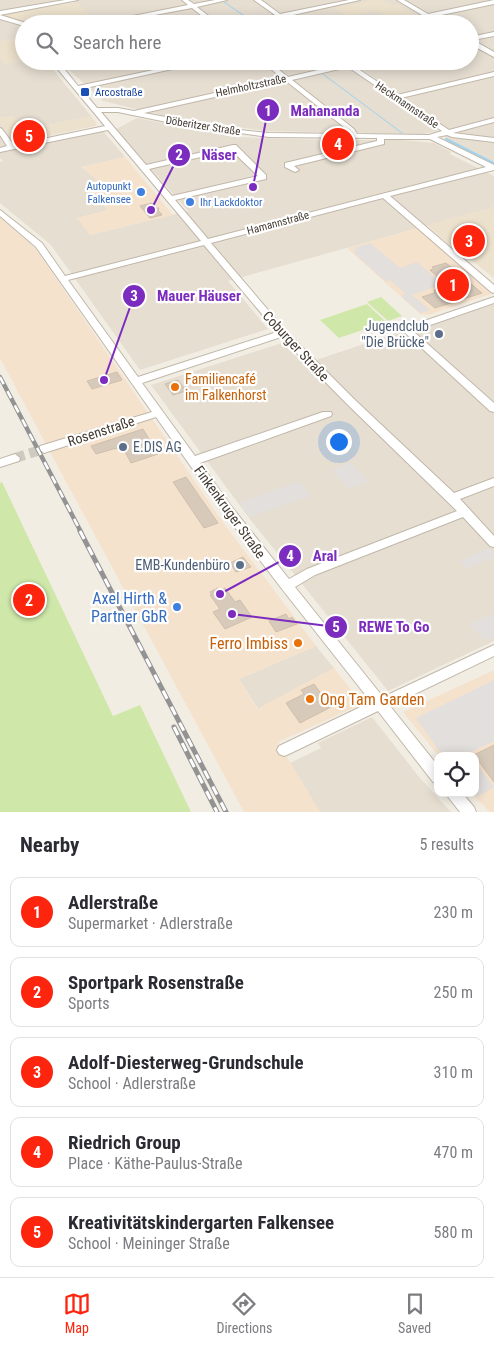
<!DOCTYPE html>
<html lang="en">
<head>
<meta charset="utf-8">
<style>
	body { margin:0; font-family:"Roboto Condensed",sans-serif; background:#f2f2f3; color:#2b2b33 }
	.controls { position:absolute; right:15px; bottom:15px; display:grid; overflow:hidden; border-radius:10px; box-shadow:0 2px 12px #0003 }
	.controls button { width:45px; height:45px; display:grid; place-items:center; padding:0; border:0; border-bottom:1px solid #e1e1e2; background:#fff; color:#2b2b33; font:25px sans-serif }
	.you { position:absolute; left:338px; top:441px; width:18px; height:18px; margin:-12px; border:4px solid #fff; border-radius:50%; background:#1a73e8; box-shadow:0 0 0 8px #1a73e833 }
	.badge { display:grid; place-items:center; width:32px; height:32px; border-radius:50%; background:#fe250e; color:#fff; font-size:16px; font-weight:700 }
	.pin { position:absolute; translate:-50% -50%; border:2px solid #fff; box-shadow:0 1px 5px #0006 }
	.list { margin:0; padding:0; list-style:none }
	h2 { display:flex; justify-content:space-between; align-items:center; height:65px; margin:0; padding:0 20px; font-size:21px }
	h2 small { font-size:16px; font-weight:400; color:#7c7c81 }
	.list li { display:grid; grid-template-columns:32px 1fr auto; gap:15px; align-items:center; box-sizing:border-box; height:70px; margin:0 10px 10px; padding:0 10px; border:1px solid #e1e1e2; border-radius:10px }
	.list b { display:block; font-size:19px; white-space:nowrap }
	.list p { margin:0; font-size:16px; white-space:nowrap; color:#7c7c81 }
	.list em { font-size:16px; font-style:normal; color:#7c7c81 }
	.icon { flex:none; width:28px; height:28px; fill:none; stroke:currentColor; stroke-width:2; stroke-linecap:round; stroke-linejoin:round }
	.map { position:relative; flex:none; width:494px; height:812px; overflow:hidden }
	.search { position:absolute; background:#fff; box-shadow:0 2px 12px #0003; left:15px; right:15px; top:15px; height:55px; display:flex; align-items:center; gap:12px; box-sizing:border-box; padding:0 18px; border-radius:28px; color:#7c7c81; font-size:19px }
	.sheet { height:465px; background:#fff }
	nav { display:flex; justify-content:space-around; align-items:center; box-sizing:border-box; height:70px; border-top:1px solid #e1e1e2; background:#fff; font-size:14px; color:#7c7c81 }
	nav a { display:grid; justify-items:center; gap:2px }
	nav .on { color:#fe250e }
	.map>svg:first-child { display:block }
	.residential { fill:#e6ded1 }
	.commercial { fill:#f5e2cd }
	.education { fill:#ece1cc }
	.green { fill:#cfe8aa }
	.parking { fill:#e2dfdc }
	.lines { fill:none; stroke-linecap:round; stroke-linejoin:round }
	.stream-far1 { stroke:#9dd3f1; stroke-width:1 }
	.stream { stroke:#9dd3f1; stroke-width:2 }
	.building { fill:#d7cabb; stroke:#cebfab }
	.minor-tunnel { stroke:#cfcac0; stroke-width:10; stroke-dasharray:10 5; stroke-linecap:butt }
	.minor-casing { stroke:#c0b7a9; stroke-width:2 }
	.minor { fill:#fff; fill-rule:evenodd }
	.rail-far1-casing { stroke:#939393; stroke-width:4.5 }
	.rail-casing { stroke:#939393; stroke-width:5 }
	.rail-far1 { stroke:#fff; stroke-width:2.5; stroke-dasharray:8; stroke-linecap:butt }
	.rail { stroke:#fff; stroke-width:3; stroke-dasharray:9; stroke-linecap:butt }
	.transit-dot { fill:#1a4fb4; stroke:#fff; stroke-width:2 }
	.shop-dot { fill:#3f7fe0; stroke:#fff; stroke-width:2 }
	.service-dot { fill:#5c6f8a; stroke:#fff; stroke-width:2 }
	.food-dot { fill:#e8710a; stroke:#fff; stroke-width:2 }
	.labels { text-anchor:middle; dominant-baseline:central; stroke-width:4.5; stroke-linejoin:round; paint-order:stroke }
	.far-street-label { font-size:11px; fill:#443c33; stroke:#fff }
	.far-transit-label { font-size:11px; fill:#164399; stroke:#fff; text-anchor:start }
	.far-shop-label { font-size:11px; fill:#366cbe; stroke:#fff; text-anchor:end }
	.service-label { font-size:14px; fill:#4e5e75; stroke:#fff; text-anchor:end }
	.street-label { font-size:14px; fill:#443c33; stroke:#fff }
	.food-label { font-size:14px; fill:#c56008; stroke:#fff; text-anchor:start }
	.near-shop-label { font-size:16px; fill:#366cbe; stroke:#fff; text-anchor:end }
	.near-food-label { font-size:16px; fill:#c56008; stroke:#fff; text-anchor:end }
	.leader { fill:none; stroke:#7b2cbf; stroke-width:2 }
	.callout-dot { fill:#7b2cbf; stroke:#fff; stroke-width:2 }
	.mark-label { font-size:15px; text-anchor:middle; font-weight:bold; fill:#fff }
	.callout-label { font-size:15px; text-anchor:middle; font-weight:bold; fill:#7b2cbf; stroke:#fff; stroke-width:4.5; stroke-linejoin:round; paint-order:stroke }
</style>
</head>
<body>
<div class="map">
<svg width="494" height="812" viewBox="0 0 494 812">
	<rect width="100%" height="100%" fill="#f2ede3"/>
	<g class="residential">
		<path d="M0,0H64L0,11Z"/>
		<path d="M73,0H253L287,24H54L90,16Z"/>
		<path d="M262,0H494V162L445,139L446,128L350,61H470V24H296Z"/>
		<path d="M0,20L24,27V37L0,42Z"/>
		<path d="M0,58L5,64L24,60L46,61L91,116L30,129L12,116L0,118Z"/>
		<path d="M63,61H340L438,131L422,134L265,131L165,116L103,101L66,67Z"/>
		<path d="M137,118L234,137L325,140H403L434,143L451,152L450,154L494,176V207L228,281L268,329L140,370L51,245L0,203V162L3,161L0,158V122L19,149L103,131L125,157L81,167L99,181L86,184L108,210L78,218L90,235L188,211L116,129Z"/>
		<path d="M494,304V641L388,691L249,518L151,385L282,343L304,364L394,334L420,329Z"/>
		<path d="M316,646L334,668L258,709L239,679Z"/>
		<path d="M372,717L419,777L451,812H320L290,763L321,748L318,743Z"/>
	</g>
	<g class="commercial">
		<path d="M125,157L173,215L90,235L77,218L108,210L86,184L98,181L81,167Z"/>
		<path d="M0,217L36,249L222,521L316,646L239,679L257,709L334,668L362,704L278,742L320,812H244L64,478L0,358Z"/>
		<path d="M418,228L451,258L494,293L428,315L420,314L347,248Z"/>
		<path d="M494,670V812H490L471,793H475V756H439L403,712Z"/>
	</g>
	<g class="education">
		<path d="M373,0H382L393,5L397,4L419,17L393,21L376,11L347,16L334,8Z"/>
		<path d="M76,2L90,16L54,24H32L5,16L7,14Z"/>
		<path d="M24,37V60L5,64L0,58V42Z"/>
		<path d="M12,116L30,129L91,116L97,124L95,126L15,143L0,122V118Z"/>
		<path d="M494,207V278L466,256H462L427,225Z"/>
	</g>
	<g class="green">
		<path d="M381,297L402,316L388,321L367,302Z"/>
		<path d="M367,304L386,322L339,338L320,320Z"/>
		<path d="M2,482L113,716L140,705L191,812H0V483Z"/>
	</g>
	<g class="parking">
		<path d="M370,243L400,268L417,262L437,279L435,287L412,295L430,310L420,313L401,296L406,294L390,280L385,281L353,252L356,250L354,248Z"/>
		<path d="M351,462L368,482L348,489L332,470Z"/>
		<path d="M299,481L311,496L249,517L239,503Z"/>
		<path d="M489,548L494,553V557L467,569L460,561Z"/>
		<path d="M491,614L494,617V637L485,641L470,624Z"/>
		<path d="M494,680V741L469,753L471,756H443L416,718Z"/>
		<path d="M475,762L494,787L477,797L474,793H475Z"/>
	</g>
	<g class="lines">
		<g class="stream-far1">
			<path d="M224,2L249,19"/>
			<path d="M305,61L316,69"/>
			<path d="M323,74L402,133"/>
		</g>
		<path class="stream" d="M446,139L494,163"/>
	</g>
	<g class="building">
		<path d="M152,203L155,208H159L158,210L162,215L150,218L140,206Z"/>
		<path d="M446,263L460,275L482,293L435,308L422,297L434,293L439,278L430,270L434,269L432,267Z"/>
		<path d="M117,372L122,380L92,389L87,381Z"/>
		<path d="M178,380L186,391L173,395L165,384Z"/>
		<path d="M143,429L158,454L131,463L123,448L113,449L96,454L91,446Z"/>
		<path d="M186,477L218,523L204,528L173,482Z"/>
		<path d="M243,557L251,567L236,572L230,563Z"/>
		<path d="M218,588L220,591L225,588L235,602L240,600L252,617L225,629L213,612L220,609L210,595H212L210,592Z"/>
		<path d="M286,614L289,619L292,617L297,624L276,632L269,621Z"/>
		<path d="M314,684L331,707L300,723L286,703L304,694L301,690Z"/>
		<path d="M494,745V782L474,755Z"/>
	</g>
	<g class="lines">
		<path class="minor-tunnel" d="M15,458L44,449"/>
		<defs>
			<g id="minor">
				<path d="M65,0H78L0,15V11Z"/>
				<path d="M182,0H188L194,4L215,0H227L197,7L219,24H212L192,8L107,24H93L188,5Z"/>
				<path d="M254,0H261L280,14L349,0H360L284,17L294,24H287L278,18L249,24H236L275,15Z"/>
				<path d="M397,0H404L428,14L494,0V4L432,17L443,24H435L426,18L398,24H385L422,15Z"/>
				<path d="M0,15L26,23L27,24H24V26L0,19Z"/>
				<path d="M494,32V36L473,40L494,52V57L470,44V37Z"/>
				<path d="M51,61H58L78,86L196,61H209L81,89L97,108H118L134,111L282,78L261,61H268L288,77L344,64L347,62L371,61L354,66L397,95L494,72V76L401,98L449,130L494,118V122L453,133L494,138V142L452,137L447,135L437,137L494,165V170L390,196L494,285V293L491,292L383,198L211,243L286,331L355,400L454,493L494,478V486L460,499L494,536V547L490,546L463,517L315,575L295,587L383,697L494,645V656L390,706L438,766V783L433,782L378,711L289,754L284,756L279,754L277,750L279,746L371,702L282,589L223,512L156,417L44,453L39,449L40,446L152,412L36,247L0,216V210L42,243L65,276L201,241L108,130L0,152V148L7,146L0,135V128L2,129L14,145L105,126ZM348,67L442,131L429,135L357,134L354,129L292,80ZM286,81L349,131L350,134L269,133L231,129L144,113ZM101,112H118L181,125L269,137L377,138V141L285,163V167L295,172L299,170L294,166L384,144V139H430L486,167L208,239L175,200L266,179V175L236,145H233L146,165ZM231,150L258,176L172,196L149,169ZM204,245L277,332L138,377L68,280ZM281,337L347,404L457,511L307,569L289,579L231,506L200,463L331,416L332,414L331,412H323L195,456L142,383Z"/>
				<path d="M494,297V303L413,331L494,403V412L490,411L402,330L404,328Z"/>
				<path d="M15,454L20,458L19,461L0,467V459Z"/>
				<path d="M445,793H462L474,807L476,812H460Z"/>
			</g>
		</defs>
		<use href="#minor" class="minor-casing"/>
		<use href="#minor" class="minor"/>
		<defs>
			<path id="rail-far1" d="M0,377L81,532"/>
			<g id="rail">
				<path d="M80,531L226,812"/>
				<path d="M174,727L217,812"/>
			</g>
		</defs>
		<use href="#rail-far1" class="rail-far1-casing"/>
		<use href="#rail" class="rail-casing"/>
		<use href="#rail-far1" class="rail-far1"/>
		<use href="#rail" class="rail"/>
	</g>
	<rect class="transit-dot" x="80" y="87" width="10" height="10" rx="2.5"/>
	<g class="shop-dot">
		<circle cx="141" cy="192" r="5"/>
		<circle cx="190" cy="202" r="5"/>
		<circle cx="177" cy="607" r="5"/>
	</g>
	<g class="service-dot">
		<circle cx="439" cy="334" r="5"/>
		<circle cx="123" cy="447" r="5"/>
		<circle cx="240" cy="565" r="5"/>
	</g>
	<g class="food-dot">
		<circle cx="175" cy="387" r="5"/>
		<circle cx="298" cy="643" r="5"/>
		<circle cx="310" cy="699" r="5"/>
	</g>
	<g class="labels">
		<g class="far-street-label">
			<text transform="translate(251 86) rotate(-12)">Helmholtzstraße</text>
			<text transform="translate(407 105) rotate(34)">Heckmannstraße</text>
			<text transform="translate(203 126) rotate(9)">Döberitzer Straße</text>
			<text transform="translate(278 223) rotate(-15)">Hamannstraße</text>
		</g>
		<g class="far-transit-label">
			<text x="95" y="92">Arcostraße</text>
		</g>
		<g class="far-shop-label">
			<text x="131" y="186">Autopunkt<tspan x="131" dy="13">Falkensee</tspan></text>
			<text x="200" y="202" text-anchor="start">Ihr Lackdoktor</text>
		</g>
		<g class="service-label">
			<text x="429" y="326">Jugendclub<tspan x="429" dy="16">"Die Brücke"</tspan></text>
			<text x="133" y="447" text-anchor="start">E.DIS AG</text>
			<text x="230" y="565">EMB-Kundenbüro</text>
		</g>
		<g class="street-label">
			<text transform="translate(296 346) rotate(47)">Coburger Straße</text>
			<text transform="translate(101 431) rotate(-18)">Rosenstraße</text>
			<text transform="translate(230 512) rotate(54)">Finkenkruger Straße</text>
		</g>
		<g class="food-label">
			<text x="185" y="379">Familiencafé<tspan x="185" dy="16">im Falkenhorst</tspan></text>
		</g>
		<g class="near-shop-label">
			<text x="167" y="598">Axel Hirth &amp;<tspan x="167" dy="18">Partner GbR</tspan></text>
		</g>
		<g class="near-food-label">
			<text x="288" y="643">Ferro Imbiss</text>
			<text x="320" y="699" text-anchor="start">Ong Tam Garden</text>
		</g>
	</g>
	<path class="leader" d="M253 187L268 110M151 210L179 155M104 380L134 296M220 594L290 556M232 614L336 627"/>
	<g class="callout-dot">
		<circle cx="253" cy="187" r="5"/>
		<circle cx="151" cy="210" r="5"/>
		<circle cx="104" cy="380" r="5"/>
		<circle cx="220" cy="594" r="5"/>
		<circle cx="232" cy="614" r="5"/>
		<circle cx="268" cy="110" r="12"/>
		<circle cx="179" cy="155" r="12"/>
		<circle cx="134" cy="296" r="12"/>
		<circle cx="290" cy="556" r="12"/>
		<circle cx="336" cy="627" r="12"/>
	</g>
	<g class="mark-label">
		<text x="268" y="116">1</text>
		<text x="179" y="160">2</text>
		<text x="134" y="301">3</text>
		<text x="290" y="561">4</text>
		<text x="336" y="632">5</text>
	</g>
	<g class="callout-label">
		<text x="325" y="116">Mahananda</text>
		<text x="219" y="160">Näser</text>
		<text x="199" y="301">Mauer Häuser</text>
		<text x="325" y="561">Aral</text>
		<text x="394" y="632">REWE To Go</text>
	</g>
</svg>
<div class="controls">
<button><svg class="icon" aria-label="locate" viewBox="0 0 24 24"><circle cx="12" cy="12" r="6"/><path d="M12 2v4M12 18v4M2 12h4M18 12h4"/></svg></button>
</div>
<div class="you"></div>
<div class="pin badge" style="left:453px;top:285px">1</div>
<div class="pin badge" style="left:29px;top:600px">2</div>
<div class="pin badge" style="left:469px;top:241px">3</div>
<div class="pin badge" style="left:338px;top:144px">4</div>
<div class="pin badge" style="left:29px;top:136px">5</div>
<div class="search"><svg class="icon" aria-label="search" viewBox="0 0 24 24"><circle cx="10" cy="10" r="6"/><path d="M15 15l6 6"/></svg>Search here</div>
</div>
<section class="sheet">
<h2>Nearby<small>5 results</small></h2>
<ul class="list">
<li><span class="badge">1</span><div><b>Adlerstraße</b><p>Supermarket · Adlerstraße</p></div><em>230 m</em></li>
<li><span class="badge">2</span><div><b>Sportpark Rosenstraße</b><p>Sports</p></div><em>250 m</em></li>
<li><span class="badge">3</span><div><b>Adolf-Diesterweg-Grundschule</b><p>School · Adlerstraße</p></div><em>310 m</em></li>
<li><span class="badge">4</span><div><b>Riedrich Group</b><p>Place · Käthe-Paulus-Straße</p></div><em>470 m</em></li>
<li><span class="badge">5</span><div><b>Kreativitätskindergarten Falkensee</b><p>School · Meininger Straße</p></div><em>580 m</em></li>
</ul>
</section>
<nav>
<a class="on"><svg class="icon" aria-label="map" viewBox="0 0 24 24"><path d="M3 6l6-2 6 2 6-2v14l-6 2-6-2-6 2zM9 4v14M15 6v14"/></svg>Map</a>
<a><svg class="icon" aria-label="directions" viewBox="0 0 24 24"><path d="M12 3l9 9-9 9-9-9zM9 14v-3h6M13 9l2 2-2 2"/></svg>Directions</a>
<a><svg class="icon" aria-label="saved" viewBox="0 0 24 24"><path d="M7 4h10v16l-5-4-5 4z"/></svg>Saved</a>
</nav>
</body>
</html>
